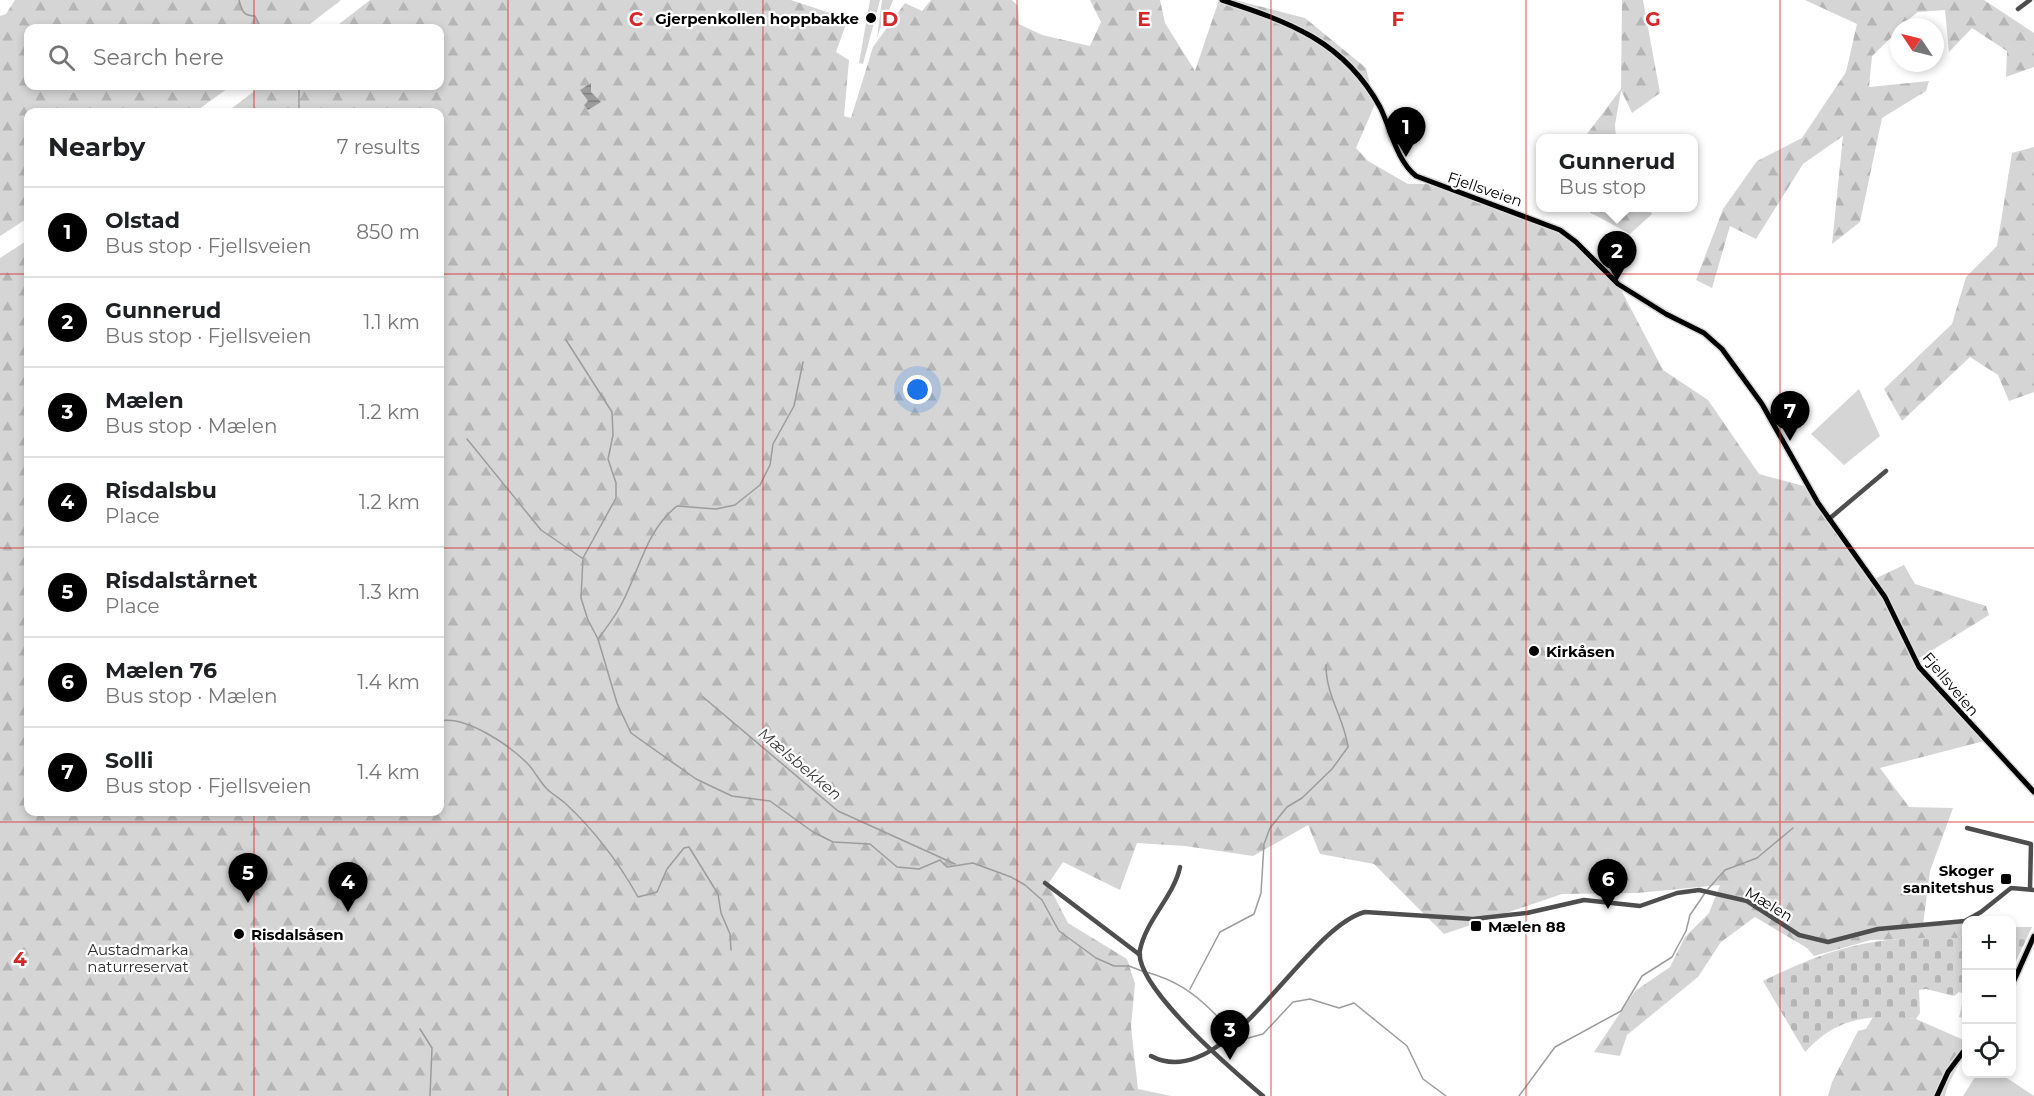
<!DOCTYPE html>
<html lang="en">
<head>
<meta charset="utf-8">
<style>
	body { margin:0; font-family:Montserrat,sans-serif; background:#f2f2f2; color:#202124 }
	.controls { position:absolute; right:18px; bottom:18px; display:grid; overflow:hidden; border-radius:12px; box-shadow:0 3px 9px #0003 }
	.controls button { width:54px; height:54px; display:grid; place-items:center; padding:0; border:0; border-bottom:2px solid #e0e0e0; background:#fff; color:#202124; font:30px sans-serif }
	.compass { position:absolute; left:1890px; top:18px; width:54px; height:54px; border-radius:50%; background:#fff; box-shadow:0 3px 9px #0003; rotate:305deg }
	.you { position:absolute; left:918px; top:390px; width:21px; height:21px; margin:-15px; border:4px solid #fff; border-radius:50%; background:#1a73e8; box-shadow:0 0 0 9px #1a73e833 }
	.badge { display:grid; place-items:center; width:39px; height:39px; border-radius:50%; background:#000; color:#fff; font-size:20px; font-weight:700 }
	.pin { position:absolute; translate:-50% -50px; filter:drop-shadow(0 2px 3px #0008) }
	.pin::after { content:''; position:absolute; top:32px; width:21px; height:18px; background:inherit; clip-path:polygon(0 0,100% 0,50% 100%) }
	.popup { position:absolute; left:1536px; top:134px; width:162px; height:78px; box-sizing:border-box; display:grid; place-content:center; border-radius:12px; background:#fff; filter:drop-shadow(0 2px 4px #0005); font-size:20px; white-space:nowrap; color:#757577 }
	.popup b { font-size:22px; color:#202124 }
	.popup::after { content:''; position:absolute; left:50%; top:100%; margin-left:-12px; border:12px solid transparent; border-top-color:#fff }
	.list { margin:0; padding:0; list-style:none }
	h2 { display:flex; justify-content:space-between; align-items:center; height:78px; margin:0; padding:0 24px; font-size:26px }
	h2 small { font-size:20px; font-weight:400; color:#757577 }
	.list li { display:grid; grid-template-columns:39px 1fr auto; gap:18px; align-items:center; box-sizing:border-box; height:90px; padding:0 24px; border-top:2px solid #e0e0e0 }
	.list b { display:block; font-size:22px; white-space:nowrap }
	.list p { margin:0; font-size:20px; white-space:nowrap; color:#757577 }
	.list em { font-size:20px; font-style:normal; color:#757577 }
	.icon { flex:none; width:33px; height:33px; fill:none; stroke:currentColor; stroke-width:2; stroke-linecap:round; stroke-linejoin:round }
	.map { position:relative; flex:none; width:2034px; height:1096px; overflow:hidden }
	.search { position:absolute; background:#fff; box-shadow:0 3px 9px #0003; left:24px; top:24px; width:420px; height:66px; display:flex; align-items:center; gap:15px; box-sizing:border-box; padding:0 21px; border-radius:12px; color:#757577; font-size:22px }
	.panel { position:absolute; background:#fff; box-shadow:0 3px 9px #0003; left:24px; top:108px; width:420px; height:708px; border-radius:12px }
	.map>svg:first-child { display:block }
	.green { fill:#d5d5d5 }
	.forest { fill:url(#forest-firs) }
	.cemetery { fill:url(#cemetery-stones) }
	.water { fill:url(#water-rules) }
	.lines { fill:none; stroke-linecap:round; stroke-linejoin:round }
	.stream { stroke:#9c9c9c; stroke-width:1.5 }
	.major-casing { stroke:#dbdbdb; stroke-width:8 }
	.minor { stroke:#4e4e4e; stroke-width:4.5 }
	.major { stroke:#000; stroke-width:5 }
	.grid { fill:none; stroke:#d62828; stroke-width:1.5; stroke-opacity:0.55 }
	.poi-dot { fill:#000; stroke:#fff; stroke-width:2 }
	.labels { text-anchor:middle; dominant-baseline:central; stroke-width:4.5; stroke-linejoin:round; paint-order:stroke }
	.poi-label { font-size:15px; font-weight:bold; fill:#000; stroke:#fff; text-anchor:start }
	.street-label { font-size:15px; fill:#000; stroke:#fff }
	.park-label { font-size:15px; fill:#2c2c2c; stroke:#fff }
	.water-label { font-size:16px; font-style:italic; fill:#3d3d3d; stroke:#fff }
	.grid-label { font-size:20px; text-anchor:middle; font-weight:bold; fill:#d62828; stroke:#fff; stroke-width:4.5; stroke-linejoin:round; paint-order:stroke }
</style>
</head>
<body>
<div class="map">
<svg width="2034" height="1096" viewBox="0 0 2034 1096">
	<defs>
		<pattern id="forest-firs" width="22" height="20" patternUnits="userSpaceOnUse" patternTransform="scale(1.5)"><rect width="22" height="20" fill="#d5d5d5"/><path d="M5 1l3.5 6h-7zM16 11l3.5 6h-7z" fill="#b5b5b5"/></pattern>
		<pattern id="cemetery-stones" width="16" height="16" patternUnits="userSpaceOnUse" patternTransform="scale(1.5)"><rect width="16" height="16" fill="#d5d5d5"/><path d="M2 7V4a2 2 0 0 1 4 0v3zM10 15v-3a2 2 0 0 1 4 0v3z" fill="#b5b5b5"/></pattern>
		<pattern id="water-rules" width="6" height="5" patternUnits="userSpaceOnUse" patternTransform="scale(1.5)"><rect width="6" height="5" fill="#9c9c9c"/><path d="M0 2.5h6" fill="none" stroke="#7d7d7d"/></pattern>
	</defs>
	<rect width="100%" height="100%" fill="#fff"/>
	<g class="green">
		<path d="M870,0H880L863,64L859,63Z"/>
		<path d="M882,0H893L888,13L886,11L877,38Z"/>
		<path d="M1859,389L1880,436L1844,465L1811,434Z"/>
		<path d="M1977,1074H2001L2034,1096H1963Z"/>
	</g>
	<g class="forest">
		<path d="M15,0H341L305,28H28V86H231L195,112H28V218L0,236V16L6,14Z"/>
		<path d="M370,0H791L842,17L846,24L836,52L849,60L844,116L851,118L873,47L905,3L922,11L931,0H1012L1018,6L1019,24L1042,35L1090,46L1101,22L1090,0H1160L1165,23L1195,71L1219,0H1235L1305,18L1366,68L1375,104L1356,148L1368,161L1408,184H1434L1497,203L1557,229L1578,244L1618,284L1663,370L1708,400L1759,474L1811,488L1874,579L1904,565L1915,584L1986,606L1989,615L1913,662L1984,741L1880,768L1909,807L1953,808L1930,871L1923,925L1959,922L1979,914L1978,920H1966V933L1957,938L1871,940L1814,956L1807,948L1755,917L1721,942L1698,977L1627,1035L1620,1056L1594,1052L1635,991L1670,967L1685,937L1709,913L1720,885L1637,893L1562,894L1444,934L1374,864L1320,854L1308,825L1253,856L1185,846L1137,843L1120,890L1063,862L1048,884L1068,923L1127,959L1135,984L1131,1027L1138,1089L1171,1096H0V258L28,240V812H440V112H227L261,86H440V28H334Z"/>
		<path d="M1622,0H1643L1660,93L1632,113L1621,90L1615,125L1616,138H1584L1621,89Z"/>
		<path d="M1805,0H1984L2034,33V67L2006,77L2007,51L1972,28L1949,52L1945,10L1918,12L1899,27V30L1872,56L1869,87L1929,81L1926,91L1882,118L1860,222L1832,244L1843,136L1803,164L1756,239L1730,226L1712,288L1696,280L1723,209L1757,161L1802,138L1846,72L1857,24Z"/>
		<path d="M2034,147V392L2009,401L1998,375L1970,357L1902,421L1884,389L1952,324L1966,277L1997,246L2012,153Z"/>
		<path d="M1582,208H1648L1652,214L1630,234Z"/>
		<path d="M1879,1015L1916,1019L1966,1041C1965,1061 1949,1076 1945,1096H1828L1832,1082L1858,1031L1866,1029L1873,1017Z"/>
	</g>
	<g class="cemetery">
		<path d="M2012,927H2032L2012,970Z"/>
		<path d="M1966,933V1018L1959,1017L1965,994L1959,992L1954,996L1926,989L1919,990L1920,1013L1916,1019C1871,1014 1838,1016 1805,1052L1763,981C1836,945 1876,936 1957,938Z"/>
	</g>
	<path class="water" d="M591,83V92L601,102L588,110L584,105L588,101L580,90Z"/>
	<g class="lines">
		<g class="stream">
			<path d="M239,0C242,11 243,16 255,16L261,28"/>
			<path d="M299,86V112"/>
			<path d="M566,340L612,412L613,435L608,459L616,483V498L583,558L581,598L588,620L598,639L617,703L631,733L696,779L732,796L770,801L813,832L833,842L870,844L897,867L919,869L940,860L947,867L973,863L1011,877L1025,885L1042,900L1059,931L1096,958L1114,966H1129L1142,971"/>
			<path d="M467,439L541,530L582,558"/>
			<path d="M599,638C606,628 614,618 620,607C639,573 645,531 677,506L716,509L735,505L760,485L770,465L773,444L794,406L803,362"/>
			<path d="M703,697L838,811L955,864"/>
			<path d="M440,721C465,715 509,745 527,763C535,771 539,781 547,789C552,794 559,798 565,803C593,829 619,863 638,897L657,892L667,869L684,848L689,847L718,894L721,913L730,934L731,950"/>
			<path d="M1708,889L1725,870L1757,858L1793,828"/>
			<path d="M1146,972C1175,980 1193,992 1214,1013C1224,1023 1230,1032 1241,1040L1263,1034L1293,1002L1310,999L1339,1008L1354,1003L1407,1046L1423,1079L1446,1096"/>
			<path d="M1190,989L1220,932L1254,914L1261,893L1264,844L1270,828L1287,807L1302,798L1332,769L1348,747C1344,717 1326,697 1326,665"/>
			<path d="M420,1029L432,1048L430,1096"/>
			<path d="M1519,1096L1555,1047L1621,1011L1642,976L1672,957L1686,931L1690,915L1705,893"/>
		</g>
		<defs>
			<g id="major">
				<path d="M1222,0C1289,22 1344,41 1380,107C1391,129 1396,160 1416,176L1560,230L1576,242L1618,284L1666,314L1704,333L1722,349L1762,404L1818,503L1885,597L1919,667L2034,792"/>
				<path d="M2012,985L2034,936"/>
				<path d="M1937,1096L1948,1072L1966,1048"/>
			</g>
		</defs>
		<use href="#major" class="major-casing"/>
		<g class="minor">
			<path d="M2018,9L2030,0"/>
			<path d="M1829,519L1886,471"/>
			<path d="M1967,828L2031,844L2030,888"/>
			<path d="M1180,867C1174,896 1146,920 1140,950C1133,986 1237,1074 1263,1096"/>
			<path d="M1045,883L1140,955"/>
			<path d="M1151,1056C1226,1096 1303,928 1365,912L1473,919L1527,913L1584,900L1640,906L1677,893L1699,890L1747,901L1799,935L1828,942L1878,929L1965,921L1981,912L2011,888L2034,890"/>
		</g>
		<use href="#major" class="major"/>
	</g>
	<path class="grid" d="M254,0V28M508,0V1096M763,0V1096M1017,0V1096M1271,0V1096M1526,0V1096M1780,0V1096M254,86V112M0,274H28M440,274H2034M0,548H28M440,548H2034M254,812V1096M0,822H2034"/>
	<g class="poi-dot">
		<circle cx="871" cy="18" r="6"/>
		<circle cx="1534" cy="651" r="6"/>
		<rect x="2000" y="873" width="12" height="12" rx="3"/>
		<rect x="1470" y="920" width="12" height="12" rx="3"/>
		<circle cx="239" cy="934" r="6"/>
	</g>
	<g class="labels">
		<g class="poi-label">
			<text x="859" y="18" text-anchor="end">Gjerpenkollen hoppbakke</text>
			<text x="1546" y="651">Kirkåsen</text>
			<text x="1994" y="870" text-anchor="end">Skoger<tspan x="1994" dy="17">sanitetshus</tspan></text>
			<text x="1488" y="926">Mælen 88</text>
			<text x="251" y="934">Risdalsåsen</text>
		</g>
		<g class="street-label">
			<text transform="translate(1485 189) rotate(19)">Fjellsveien</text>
			<text transform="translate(1951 684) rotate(50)">Fjellsveien</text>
			<text transform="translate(1769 904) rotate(31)">Mælen</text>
		</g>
		<g class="park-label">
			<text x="138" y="949">Austadmarka<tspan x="138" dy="17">naturreservat</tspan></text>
		</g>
		<g class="water-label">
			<text transform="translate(800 764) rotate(40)">Mælsbekken</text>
		</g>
	</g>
	<g class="grid-label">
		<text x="636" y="26">C</text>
		<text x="890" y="26">D</text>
		<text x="1144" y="26">E</text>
		<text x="1398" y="26">F</text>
		<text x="1653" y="26">G</text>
		<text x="20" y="966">4</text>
	</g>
</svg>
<div class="controls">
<button>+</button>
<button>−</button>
<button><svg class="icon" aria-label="locate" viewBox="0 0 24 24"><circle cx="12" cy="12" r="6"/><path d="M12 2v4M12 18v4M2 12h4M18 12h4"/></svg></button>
</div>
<svg class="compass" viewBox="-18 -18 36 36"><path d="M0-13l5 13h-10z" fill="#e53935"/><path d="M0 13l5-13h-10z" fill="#757577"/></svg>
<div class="you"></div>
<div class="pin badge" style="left:1406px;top:157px">1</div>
<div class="pin badge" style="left:1617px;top:281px">2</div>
<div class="popup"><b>Gunnerud</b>Bus stop</div>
<div class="pin badge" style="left:1230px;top:1060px">3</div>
<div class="pin badge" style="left:348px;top:912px">4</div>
<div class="pin badge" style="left:248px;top:903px">5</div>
<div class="pin badge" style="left:1608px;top:909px">6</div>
<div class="pin badge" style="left:1790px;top:441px">7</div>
<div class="search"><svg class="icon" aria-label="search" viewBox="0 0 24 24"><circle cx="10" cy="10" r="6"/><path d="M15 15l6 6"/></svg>Search here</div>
<section class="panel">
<h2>Nearby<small>7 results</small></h2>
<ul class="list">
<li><span class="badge">1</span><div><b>Olstad</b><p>Bus stop · Fjellsveien</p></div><em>850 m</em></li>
<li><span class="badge">2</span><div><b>Gunnerud</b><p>Bus stop · Fjellsveien</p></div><em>1.1 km</em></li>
<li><span class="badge">3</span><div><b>Mælen</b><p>Bus stop · Mælen</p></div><em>1.2 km</em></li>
<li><span class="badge">4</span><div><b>Risdalsbu</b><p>Place</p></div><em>1.2 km</em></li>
<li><span class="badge">5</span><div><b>Risdalstårnet</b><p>Place</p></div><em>1.3 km</em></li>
<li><span class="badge">6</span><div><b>Mælen 76</b><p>Bus stop · Mælen</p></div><em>1.4 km</em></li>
<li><span class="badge">7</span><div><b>Solli</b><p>Bus stop · Fjellsveien</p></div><em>1.4 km</em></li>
</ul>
</section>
</div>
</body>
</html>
